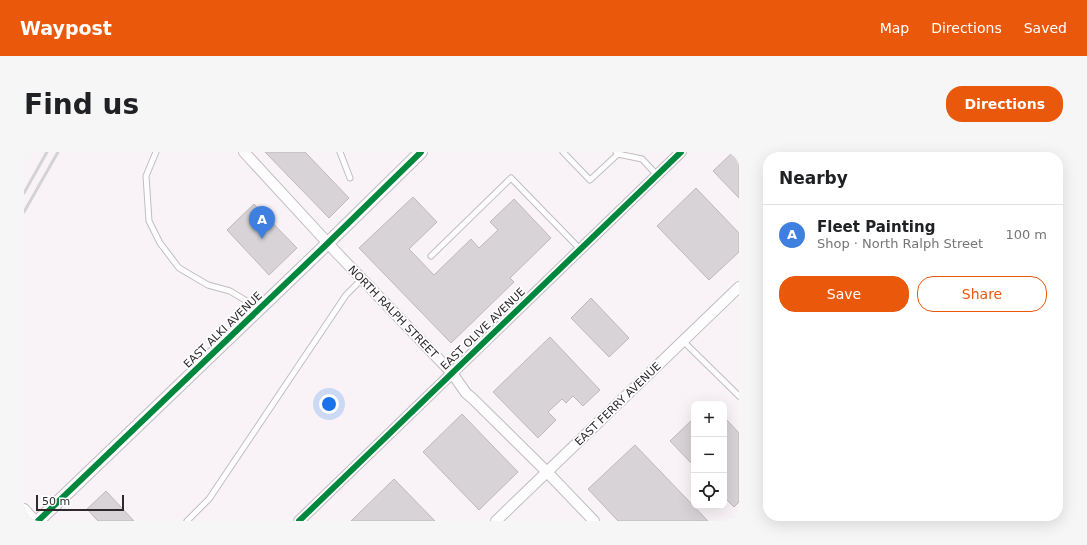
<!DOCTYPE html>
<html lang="en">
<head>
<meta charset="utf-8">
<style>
	body { margin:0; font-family:"DejaVu Sans",sans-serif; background:#f6f6f6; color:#202124 }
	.controls { position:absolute; right:12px; bottom:12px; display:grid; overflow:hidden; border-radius:8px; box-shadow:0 4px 16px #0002 }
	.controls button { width:36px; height:36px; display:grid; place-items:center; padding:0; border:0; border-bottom:1px solid #e0e0e0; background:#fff; color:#202124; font:20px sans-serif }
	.scale { position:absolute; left:12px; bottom:10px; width:88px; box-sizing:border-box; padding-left:4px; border:2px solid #2e292d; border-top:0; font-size:11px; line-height:14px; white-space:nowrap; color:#2e292d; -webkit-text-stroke:3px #fff; paint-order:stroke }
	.you { position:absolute; left:305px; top:252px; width:14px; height:14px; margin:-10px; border:3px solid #fff; border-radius:50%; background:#1a73e8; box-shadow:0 0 0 6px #1a73e833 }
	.badge { display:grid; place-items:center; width:26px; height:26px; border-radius:50%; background:#ea580c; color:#fff; font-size:13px; font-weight:700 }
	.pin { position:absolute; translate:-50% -33px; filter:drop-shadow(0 1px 2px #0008) }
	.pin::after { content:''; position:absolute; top:21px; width:14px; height:12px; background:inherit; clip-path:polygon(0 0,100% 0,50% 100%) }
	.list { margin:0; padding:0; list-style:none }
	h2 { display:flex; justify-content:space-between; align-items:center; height:52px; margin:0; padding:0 16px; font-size:17px }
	h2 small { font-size:13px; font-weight:400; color:#757577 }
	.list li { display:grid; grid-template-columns:26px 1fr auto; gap:12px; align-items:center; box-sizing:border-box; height:60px; padding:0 16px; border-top:1px solid #e0e0e0 }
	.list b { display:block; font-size:15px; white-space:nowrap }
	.list p { margin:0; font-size:13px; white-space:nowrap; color:#757577 }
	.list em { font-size:13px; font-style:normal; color:#757577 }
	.actions { display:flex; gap:8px; padding:12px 16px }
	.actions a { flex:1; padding:9px 0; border:1px solid #ea580c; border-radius:16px; text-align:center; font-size:14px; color:#ea580c }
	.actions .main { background:#ea580c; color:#fff }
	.icon { flex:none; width:22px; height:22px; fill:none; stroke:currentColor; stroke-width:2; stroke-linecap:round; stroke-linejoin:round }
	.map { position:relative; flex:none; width:715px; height:369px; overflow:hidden; border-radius:16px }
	header { display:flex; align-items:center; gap:24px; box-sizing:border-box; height:56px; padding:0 20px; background:#ea580c; color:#fff }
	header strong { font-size:19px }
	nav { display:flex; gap:22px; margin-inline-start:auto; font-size:14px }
	.intro { display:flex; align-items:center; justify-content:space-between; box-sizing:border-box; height:96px; padding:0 24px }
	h1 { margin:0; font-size:28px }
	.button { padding:10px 18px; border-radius:16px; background:#ea580c; color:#fff; font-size:14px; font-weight:700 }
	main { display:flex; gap:24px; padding:0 24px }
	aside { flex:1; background:#fff; border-radius:16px; box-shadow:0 4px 16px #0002 }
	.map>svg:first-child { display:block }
	.building { fill:#d7d3d6; stroke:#bcb8bc }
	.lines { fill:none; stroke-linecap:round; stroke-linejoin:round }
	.service-casing { stroke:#c1bdc0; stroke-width:7 }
	.minor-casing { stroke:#c1bdc0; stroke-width:12 }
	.tertiary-casing { stroke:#c1bdc0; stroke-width:14 }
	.service { stroke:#fefdfe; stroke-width:5 }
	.minor { stroke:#fefdfe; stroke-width:10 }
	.tertiary { stroke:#fefdfe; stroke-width:12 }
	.rail { stroke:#d4d3d4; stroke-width:3 }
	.cycleway-casing { stroke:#fff; stroke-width:8 }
	.cycleway { stroke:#00873e; stroke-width:6 }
	.labels { text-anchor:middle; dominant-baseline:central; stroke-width:3.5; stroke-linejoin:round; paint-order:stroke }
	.street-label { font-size:11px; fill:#2e292d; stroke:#fff }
</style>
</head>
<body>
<header>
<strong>Waypost</strong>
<nav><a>Map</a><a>Directions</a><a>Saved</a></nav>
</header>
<div class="intro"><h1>Find us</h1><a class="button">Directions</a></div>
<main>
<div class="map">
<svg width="715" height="369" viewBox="0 0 715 369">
	<rect width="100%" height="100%" fill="#f9f3f8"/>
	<g class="building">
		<path d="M241,0H281L325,46L305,66Z"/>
		<path d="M709,0H715V46L689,19Z"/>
		<path d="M672,36L715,81V100L685,128L633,74Z"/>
		<path d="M389,45L413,70L385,97L410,123L447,87L455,96L474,78L466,70L490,47L527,86L486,126L490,130L427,191L335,96Z"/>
		<path d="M230,52L273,96L245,123L203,78Z"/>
		<path d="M567,146L605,186L585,205L547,166Z"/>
		<path d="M526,185L576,238L559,254L549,244L542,251L538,247L524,260L532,268L514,286L469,240Z"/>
		<path d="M438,262L494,320L455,358L399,300Z"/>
		<path d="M700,265L715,281V350L710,355L700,345Z"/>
		<path d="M670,266V314L646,289Z"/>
		<path d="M611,293L684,369H594L564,337Z"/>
		<path d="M370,327L411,369H327Z"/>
		<path d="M82,339L110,369H74L63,357Z"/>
		<path d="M714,361L715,369H706Z"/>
	</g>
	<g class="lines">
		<defs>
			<g id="service">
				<path d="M132,0L122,24L125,69L136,91L155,116L184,133L206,139L221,148L231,160"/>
				<path d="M316,0L326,26"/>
				<path d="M539,0L566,28L594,2"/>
				<path d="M592,0L594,2L618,7L633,23"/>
				<path d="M407,104L487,26L556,97"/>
				<path d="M659,189L715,244"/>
				<path d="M163,369L185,347L322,143L338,127"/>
			</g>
			<g id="minor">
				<path d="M220,0L312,100L428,221L442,241L449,247L523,320L570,369"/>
				<path d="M0,357L11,369"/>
				<path d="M275,369L657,0"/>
				<path d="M472,369L715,135"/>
			</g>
			<path id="tertiary" d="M14,369L304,91L397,0"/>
		</defs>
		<use href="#service" class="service-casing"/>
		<use href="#minor" class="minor-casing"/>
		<use href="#tertiary" class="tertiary-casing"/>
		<use href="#service" class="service"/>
		<use href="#minor" class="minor"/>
		<use href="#tertiary" class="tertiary"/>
		<g class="rail">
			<path d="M0,41L23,0"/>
			<path d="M0,60L34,0"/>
		</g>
		<defs>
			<g id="cycleway">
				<path d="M14,369L304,91L397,0"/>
				<path d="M275,369L657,0"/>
			</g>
		</defs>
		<use href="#cycleway" class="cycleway-casing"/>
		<use href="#cycleway" class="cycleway"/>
	</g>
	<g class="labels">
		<g class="street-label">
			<text transform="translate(369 160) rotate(46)">NORTH RALPH STREET</text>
			<text transform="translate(459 177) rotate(-44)">EAST OLIVE AVENUE</text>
			<text transform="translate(199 178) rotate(-44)">EAST ALKI AVENUE</text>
			<text transform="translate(594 252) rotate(-44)">EAST FERRY AVENUE</text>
		</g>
	</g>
</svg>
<div class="controls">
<button>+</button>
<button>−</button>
<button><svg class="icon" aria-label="locate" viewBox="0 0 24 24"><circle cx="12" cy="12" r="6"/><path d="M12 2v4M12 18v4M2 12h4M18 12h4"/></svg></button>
</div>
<div class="scale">50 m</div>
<div class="you"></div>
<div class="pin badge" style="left:238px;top:87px;background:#3f7fe0">A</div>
</div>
<aside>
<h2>Nearby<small></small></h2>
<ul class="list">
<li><span class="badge" style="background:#3f7fe0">A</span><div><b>Fleet Painting</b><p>Shop · North Ralph Street</p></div><em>100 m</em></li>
</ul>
<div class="actions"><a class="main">Save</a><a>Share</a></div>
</aside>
</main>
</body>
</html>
